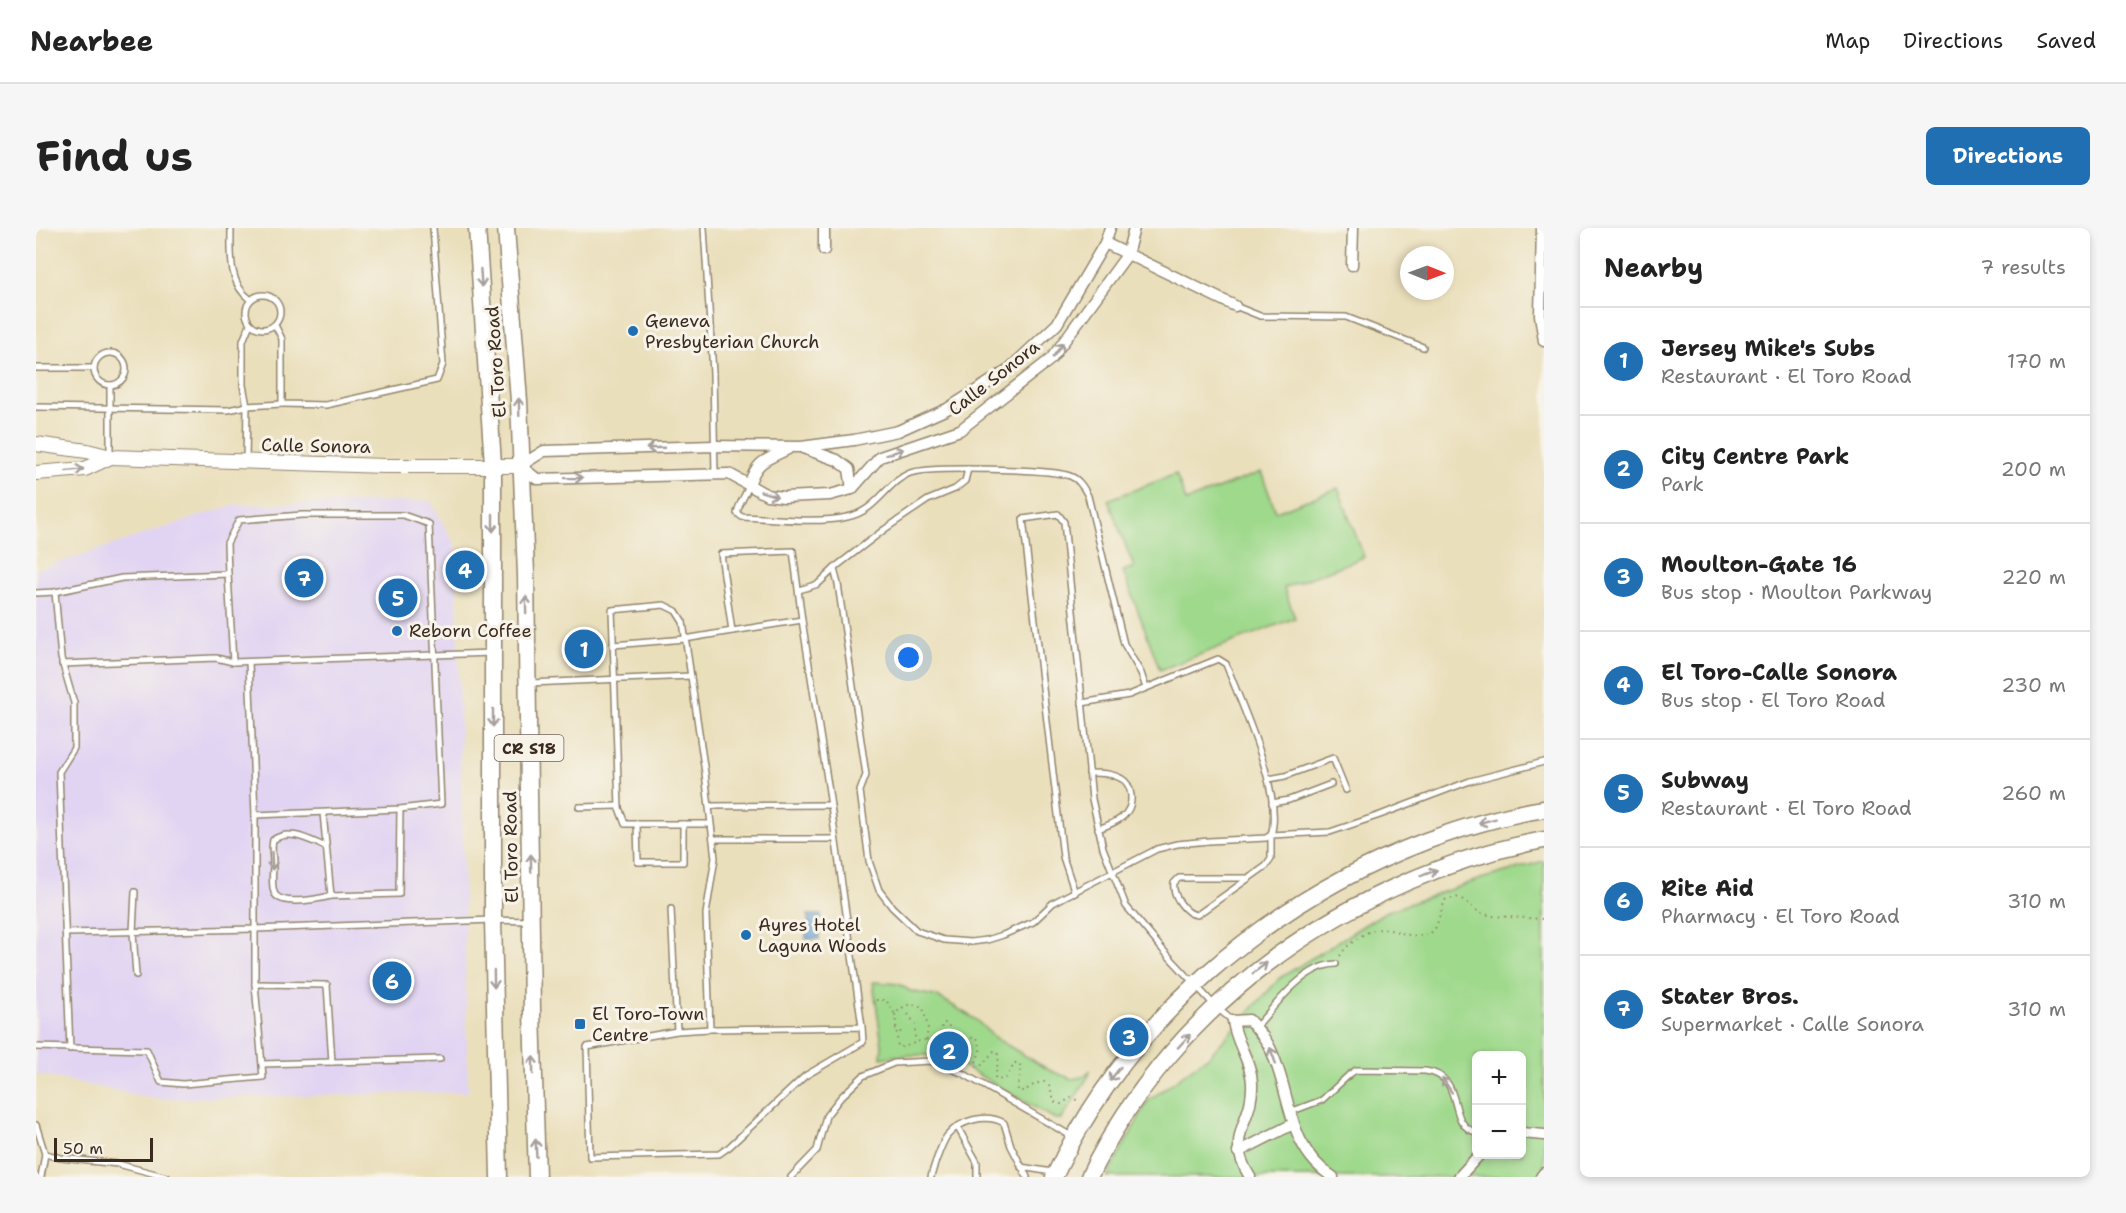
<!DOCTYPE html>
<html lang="en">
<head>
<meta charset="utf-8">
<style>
	body { margin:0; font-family:"Shantell Sans",sans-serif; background:#f6f6f6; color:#222 }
	.controls { position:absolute; right:18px; bottom:18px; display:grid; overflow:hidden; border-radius:9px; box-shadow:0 3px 9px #0003 }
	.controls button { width:54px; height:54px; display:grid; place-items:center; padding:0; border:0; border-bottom:2px solid #e0e0e0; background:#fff; color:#222; font:30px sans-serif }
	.compass { position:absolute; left:1364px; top:18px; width:54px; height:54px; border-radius:50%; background:#fff; box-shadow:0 3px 9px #0003; rotate:91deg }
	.scale { position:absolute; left:18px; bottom:15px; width:99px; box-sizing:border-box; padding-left:6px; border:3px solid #3b2a1e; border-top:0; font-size:16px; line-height:21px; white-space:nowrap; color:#3b2a1e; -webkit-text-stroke:4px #f7f3e8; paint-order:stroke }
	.you { position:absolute; left:873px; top:430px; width:21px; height:21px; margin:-15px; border:4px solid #fff; border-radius:50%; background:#1a73e8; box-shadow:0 0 0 9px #1a73e833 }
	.badge { display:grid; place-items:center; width:39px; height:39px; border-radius:50%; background:#1f6fb2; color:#fff; font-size:20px; font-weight:700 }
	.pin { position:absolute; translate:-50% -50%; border:3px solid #fff; box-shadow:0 2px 6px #0006 }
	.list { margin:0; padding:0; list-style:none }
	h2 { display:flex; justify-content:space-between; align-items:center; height:78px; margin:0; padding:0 24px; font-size:26px }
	h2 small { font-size:20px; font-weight:400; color:#767676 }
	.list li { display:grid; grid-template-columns:39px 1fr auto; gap:18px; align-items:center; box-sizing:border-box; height:108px; padding:0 24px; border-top:2px solid #e0e0e0 }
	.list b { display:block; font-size:22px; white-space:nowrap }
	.list p { margin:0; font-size:20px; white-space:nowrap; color:#767676 }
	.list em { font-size:20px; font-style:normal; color:#767676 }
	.map { position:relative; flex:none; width:1508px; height:949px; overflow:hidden; border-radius:9px }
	header { display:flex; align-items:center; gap:36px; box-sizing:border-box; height:84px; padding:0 30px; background:#fff; border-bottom:2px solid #e0e0e0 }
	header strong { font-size:28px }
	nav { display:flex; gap:33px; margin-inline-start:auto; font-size:21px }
	.intro { display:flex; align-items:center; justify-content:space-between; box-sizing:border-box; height:144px; padding:0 36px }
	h1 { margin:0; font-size:42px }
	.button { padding:15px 27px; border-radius:9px; background:#1f6fb2; color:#fff; font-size:21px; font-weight:700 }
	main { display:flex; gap:36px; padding:0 36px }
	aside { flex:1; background:#fff; border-radius:9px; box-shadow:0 3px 9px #0003 }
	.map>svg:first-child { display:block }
	.built { fill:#e1d4f3 }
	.green { fill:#9fd98c; stroke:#6d8255; stroke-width:1.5; fill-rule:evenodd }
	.water { fill:#68a2d8; stroke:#52667b; stroke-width:1.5 }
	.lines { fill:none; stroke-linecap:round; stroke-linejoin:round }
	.service-casing { stroke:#92846c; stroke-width:8 }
	.minor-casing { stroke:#92846c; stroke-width:13 }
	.tertiary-casing { stroke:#92846c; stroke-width:16 }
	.primary-casing { stroke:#92846c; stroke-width:19 }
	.path { stroke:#92846c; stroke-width:2; stroke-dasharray:1.5 4.5; stroke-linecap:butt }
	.service { stroke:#fff; stroke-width:5 }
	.minor { stroke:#fff; stroke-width:10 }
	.tertiary { stroke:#fff; stroke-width:14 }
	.primary { stroke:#fff; stroke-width:16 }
	.oneway { stroke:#a79f9a }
	.poi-dot { fill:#1f6fb2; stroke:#f7f3e8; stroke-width:2 }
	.labels { text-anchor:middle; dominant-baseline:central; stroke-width:6; stroke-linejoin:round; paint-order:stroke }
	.shield { fill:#f7f3e8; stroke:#73665b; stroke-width:1.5 }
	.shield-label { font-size:16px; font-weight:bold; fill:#3b2a1e }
	.poi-label { font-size:18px; fill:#3b2a1e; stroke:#f7f3e8; text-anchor:start }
	.street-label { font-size:18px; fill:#3b2a1e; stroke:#f7f3e8 }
</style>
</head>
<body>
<header>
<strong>Nearbee</strong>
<nav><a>Map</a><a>Directions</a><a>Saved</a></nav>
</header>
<div class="intro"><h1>Find us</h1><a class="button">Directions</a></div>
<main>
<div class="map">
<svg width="1508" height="949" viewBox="0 0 1508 949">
	<rect width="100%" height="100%" fill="#f7f3e8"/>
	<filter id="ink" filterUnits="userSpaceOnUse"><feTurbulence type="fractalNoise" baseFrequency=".0167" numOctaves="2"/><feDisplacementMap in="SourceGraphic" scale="12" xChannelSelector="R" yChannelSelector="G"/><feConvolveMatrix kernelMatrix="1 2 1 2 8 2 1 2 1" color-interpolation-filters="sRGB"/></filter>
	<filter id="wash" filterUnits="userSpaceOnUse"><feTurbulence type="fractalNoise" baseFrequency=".008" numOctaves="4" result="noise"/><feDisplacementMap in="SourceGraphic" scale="24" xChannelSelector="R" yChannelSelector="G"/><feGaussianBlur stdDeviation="1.35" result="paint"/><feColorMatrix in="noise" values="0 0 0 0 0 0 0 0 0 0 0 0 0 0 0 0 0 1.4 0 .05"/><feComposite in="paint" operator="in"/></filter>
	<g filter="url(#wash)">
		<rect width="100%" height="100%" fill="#eadfbb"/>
		<path class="built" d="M394,273L420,318L432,864L121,871L0,846V342L197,277Z"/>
		<g class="green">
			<path d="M1225,244L1240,284L1302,260L1328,329L1248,360L1259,390L1124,442L1087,343L1098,339L1072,272L1140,246L1150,273Z"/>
			<path d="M1508,633V949H1071L1112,873L1174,827L1244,750L1349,684L1445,651ZM1440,828H1486V926H1440Z"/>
			<path d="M837,754L863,756L874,763L903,769L939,791L959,810L1015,843L1036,851L1046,849L1054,843L1052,849L1026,891H1019L917,832C893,825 870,826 845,830L846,817Z"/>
		</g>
		<path class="water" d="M772,687H785L786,700L783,701V711H770V703H773Z"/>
	</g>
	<g filter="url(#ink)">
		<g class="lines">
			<defs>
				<g id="service">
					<path d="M195,0C195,24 192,56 214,71"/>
					<path d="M668,0L677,145L679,247"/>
					<circle cx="227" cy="84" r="17"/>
					<path d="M1199,78L1224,88L1310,89L1387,119"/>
					<path d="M239,97L246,111V176L290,177L401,152L407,136L397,0"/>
					<circle cx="74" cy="141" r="16"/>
					<path d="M0,140H58"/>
					<path d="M74,157V227"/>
					<path d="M0,179L192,182L211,178L246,176"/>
					<path d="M210,233L211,178L207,157V113L214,96"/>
					<path d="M713,257C710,267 703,275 701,285L706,289C738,290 781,296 811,289C842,283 850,254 874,245C894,238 1014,241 1034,248C1043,251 1048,260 1052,268L1088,416L1105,445L1110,460"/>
					<path d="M798,341L802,356L830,547L824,563L833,633L843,662L856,679L881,703L908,712L935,714L951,712L967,707L997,694L1017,675L1028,669L1121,621L1141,616L1173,613L1230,610L1235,607C1248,566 1205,476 1190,436L1182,431L1093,467L1046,475"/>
					<path d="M192,346L191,315L203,292L266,287H367L393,296L405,576L364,581L219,587L213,434"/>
					<path d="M763,362L782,356L802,337L849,301L892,272L919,261L929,253L932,241"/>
					<path d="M19,364L25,430L38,475V520L23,544L34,821"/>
					<path d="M0,365L19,364L86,350L192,346L197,434L456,425"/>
					<path d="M766,392L757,323L685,326L696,403L766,392L792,557L826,799L674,801L641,803L551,819L554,929L683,926L693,919L769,848L827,814L826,799"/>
					<path d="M577,417L649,411L696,403"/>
					<path d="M26,436L180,430L197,434"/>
					<path d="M494,455L655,448"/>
					<path d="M1053,545C1064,545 1076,545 1086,551C1092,554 1094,560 1095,567C1097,588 1079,595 1062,601"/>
					<path d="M1233,551L1249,548L1297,530L1310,562"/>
					<path d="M1236,575L1253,572L1295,556"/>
					<path d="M673,578L794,577"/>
					<path d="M543,579L583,578"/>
					<path d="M287,585L295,668L363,666L364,581"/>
					<path d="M601,596L602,634H647V596"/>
					<path d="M677,611H799"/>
					<path d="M290,619C273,612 253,600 237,612C235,620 237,627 237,635C237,645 235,655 238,664C243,679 282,671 295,668"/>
					<path d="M1212,650H1143L1138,655C1136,667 1149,686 1161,687L1230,638L1235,631V607L1294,604L1344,587L1434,553L1508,534"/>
					<path d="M99,664L97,704L100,747"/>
					<path d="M1039,665L1027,629L987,291L1022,286L1028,294L1056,571L1067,620L1090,678L1127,722L1180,779L1197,793"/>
					<path d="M635,681L641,803"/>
					<path d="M30,705L219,701V587"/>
					<path d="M219,756L291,757L296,834L404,831"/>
					<path d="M1220,799C1240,777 1268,737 1300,736"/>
					<path d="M674,801L670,686L679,630L669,545L647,394L640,383L628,377L576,382L583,580L589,596H675"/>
					<path d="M0,819L111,822L125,854L147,856L227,849L219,756V701L457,692L492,693"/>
					<path d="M226,836L296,834"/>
					<path d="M1254,884L1286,872L1314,846L1320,842L1389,843C1431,848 1409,897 1440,904"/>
					<path d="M0,897L9,926L25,930L82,936L131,949"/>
					<path d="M922,900L941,934V949"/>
					<path d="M985,939L1016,944"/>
					<path d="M5,949L9,926"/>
					<path d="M755,949L781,922L790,888L805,869L827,848L858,835L895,833L928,846L1037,909"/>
					<path d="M895,949C897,940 906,915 911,908C924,892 950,885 968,895L975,918L991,949"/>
				</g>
				<g id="minor">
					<path d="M1074,0L1069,15L1021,96L971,143L911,181L862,203L818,212L765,219L678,218L508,223L484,238L501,251L693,246L731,267L748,269L794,267L816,261L844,229L924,202L1015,131L1091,27L1098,0"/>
					<path d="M1506,0L1504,87L1508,113"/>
					<path d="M1069,15L1199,78"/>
					<path d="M788,22V0"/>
					<path d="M1316,37L1317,0"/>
					<path d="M767,220L801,232L813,241L816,261"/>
					<path d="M713,257C721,232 730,232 752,221"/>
					<path d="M1486,905L1508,907"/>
					<path d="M1202,924L1257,896"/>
					<path d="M1214,949C1187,906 1218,895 1216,855C1215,832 1200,816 1197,793L1213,792C1220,800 1228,808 1233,818C1256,863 1249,919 1297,949"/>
					<path d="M1423,949L1444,926"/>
					<path d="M1505,949L1508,945"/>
				</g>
				<g id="tertiary">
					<path d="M0,216L51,223L75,229L349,238H484"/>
					<path d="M0,245L49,241L75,229"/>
				</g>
				<g id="primary">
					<path d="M441,0L457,236V692L463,949"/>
					<path d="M470,0L483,173L490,346L496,783L501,949"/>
					<path d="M1018,949C1091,793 1230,674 1390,613C1428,599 1468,587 1508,581"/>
					<path d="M1053,949C1138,774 1318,647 1508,612"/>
				</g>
			</defs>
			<use href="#service" class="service-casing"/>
			<use href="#minor" class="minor-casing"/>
			<use href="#tertiary" class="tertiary-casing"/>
			<use href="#primary" class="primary-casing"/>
			<g class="path">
				<path d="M1304,728C1309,719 1316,714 1325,708C1354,690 1364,714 1394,706L1400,699L1409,672L1423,669L1444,685L1456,688L1508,691"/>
				<path d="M840,772H850L859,786C868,777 875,773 887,780L892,799L890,816L897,815L902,810L907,795H911L915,802L912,817L914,823L920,824C928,816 929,808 941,810L945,820L939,837L941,839L945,838L958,823L961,824L963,829L959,849L962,852L970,850L979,835H983C987,842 981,854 982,863C992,864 997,854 1008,854L1013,857L1019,874L1025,876L1036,869L1043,874"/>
				<path d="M859,786L862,819C871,820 879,813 889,812"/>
				<path d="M872,786L879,796V813"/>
				<path d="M859,800L867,806"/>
			</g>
			<use href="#service" class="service"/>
			<use href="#minor" class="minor"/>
			<use href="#tertiary" class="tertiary"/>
			<use href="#primary" class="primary"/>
		</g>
		<defs><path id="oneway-shaft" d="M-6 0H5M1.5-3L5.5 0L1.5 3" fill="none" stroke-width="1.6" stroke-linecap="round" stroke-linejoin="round" transform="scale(1.5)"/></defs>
		<g class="oneway">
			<use href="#oneway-shaft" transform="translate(445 50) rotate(86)"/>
			<use href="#oneway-shaft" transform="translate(1022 122) rotate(-54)"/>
			<use href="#oneway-shaft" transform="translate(483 179) rotate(-92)"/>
			<use href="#oneway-shaft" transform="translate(619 220) rotate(178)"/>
			<use href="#oneway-shaft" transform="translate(859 224) rotate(-19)"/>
			<use href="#oneway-shaft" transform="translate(39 242) rotate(-6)"/>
			<use href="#oneway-shaft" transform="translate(538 250) rotate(-1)"/>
			<use href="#oneway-shaft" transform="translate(733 266) rotate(17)"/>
			<use href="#oneway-shaft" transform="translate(457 295) rotate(90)"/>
			<use href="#oneway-shaft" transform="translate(490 377) rotate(-91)"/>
			<use href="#oneway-shaft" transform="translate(457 490) rotate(90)"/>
			<use href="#oneway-shaft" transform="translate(1451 593) rotate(165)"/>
			<use href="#oneway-shaft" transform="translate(236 633) rotate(87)"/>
			<use href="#oneway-shaft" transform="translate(495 635) rotate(-91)"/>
			<use href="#oneway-shaft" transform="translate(1393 645) rotate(-20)"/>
			<use href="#oneway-shaft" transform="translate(1224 740) rotate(-37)"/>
			<use href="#oneway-shaft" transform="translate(458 751) rotate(89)"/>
			<use href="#oneway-shaft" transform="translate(1148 813) rotate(-47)"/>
			<use href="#oneway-shaft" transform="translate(1237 828) rotate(-110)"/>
			<use href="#oneway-shaft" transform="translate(497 837) rotate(-91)"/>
			<use href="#oneway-shaft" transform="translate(1079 846) rotate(128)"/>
			<use href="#oneway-shaft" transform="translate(1411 857) rotate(-123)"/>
			<use href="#oneway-shaft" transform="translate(500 920) rotate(-93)"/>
		</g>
	</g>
	<g class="poi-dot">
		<circle cx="597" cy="103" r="6"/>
		<circle cx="361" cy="403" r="6"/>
		<circle cx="710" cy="707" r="6"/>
		<rect x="538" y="790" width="12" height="12" rx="3"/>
	</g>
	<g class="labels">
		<rect class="shield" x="458.5" y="507" width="69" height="26" rx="4.5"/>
		<g class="shield-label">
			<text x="493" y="520">CR S18</text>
		</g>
		<g class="poi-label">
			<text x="609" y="93">Geneva<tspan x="609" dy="21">Presbyterian Church</tspan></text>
			<text x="373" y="403">Reborn Coffee</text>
			<text x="722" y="697">Ayres Hotel<tspan x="722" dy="21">Laguna Woods</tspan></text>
			<text x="556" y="786">El Toro-Town<tspan x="556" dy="21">Centre</tspan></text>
		</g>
		<g class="street-label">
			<text transform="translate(460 134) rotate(-94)">El Toro Road</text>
			<text transform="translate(958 150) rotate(-38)">Calle Sonora</text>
			<text transform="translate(280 218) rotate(1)">Calle Sonora</text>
			<text transform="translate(475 619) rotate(-91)">El Toro Road</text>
		</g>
	</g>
</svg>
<div class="controls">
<button>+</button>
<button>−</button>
</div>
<svg class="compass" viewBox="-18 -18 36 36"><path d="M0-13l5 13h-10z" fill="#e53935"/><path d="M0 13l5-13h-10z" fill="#767676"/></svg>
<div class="scale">50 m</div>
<div class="you"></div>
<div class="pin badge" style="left:548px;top:421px">1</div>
<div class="pin badge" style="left:913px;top:823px">2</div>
<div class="pin badge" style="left:1093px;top:809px">3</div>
<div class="pin badge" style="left:429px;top:342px">4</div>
<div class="pin badge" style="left:362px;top:370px">5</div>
<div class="pin badge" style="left:356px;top:753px">6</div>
<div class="pin badge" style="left:268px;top:350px">7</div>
</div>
<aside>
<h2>Nearby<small>7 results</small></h2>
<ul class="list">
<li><span class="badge">1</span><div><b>Jersey Mike's Subs</b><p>Restaurant · El Toro Road</p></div><em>170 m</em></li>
<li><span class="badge">2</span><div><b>City Centre Park</b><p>Park</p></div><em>200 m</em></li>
<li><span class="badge">3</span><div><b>Moulton-Gate 16</b><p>Bus stop · Moulton Parkway</p></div><em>220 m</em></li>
<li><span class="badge">4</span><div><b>El Toro-Calle Sonora</b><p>Bus stop · El Toro Road</p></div><em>230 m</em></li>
<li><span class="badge">5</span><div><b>Subway</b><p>Restaurant · El Toro Road</p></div><em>260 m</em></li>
<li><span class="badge">6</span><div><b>Rite Aid</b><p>Pharmacy · El Toro Road</p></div><em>310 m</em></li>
<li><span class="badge">7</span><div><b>Stater Bros.</b><p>Supermarket · Calle Sonora</p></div><em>310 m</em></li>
</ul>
</aside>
</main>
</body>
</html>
